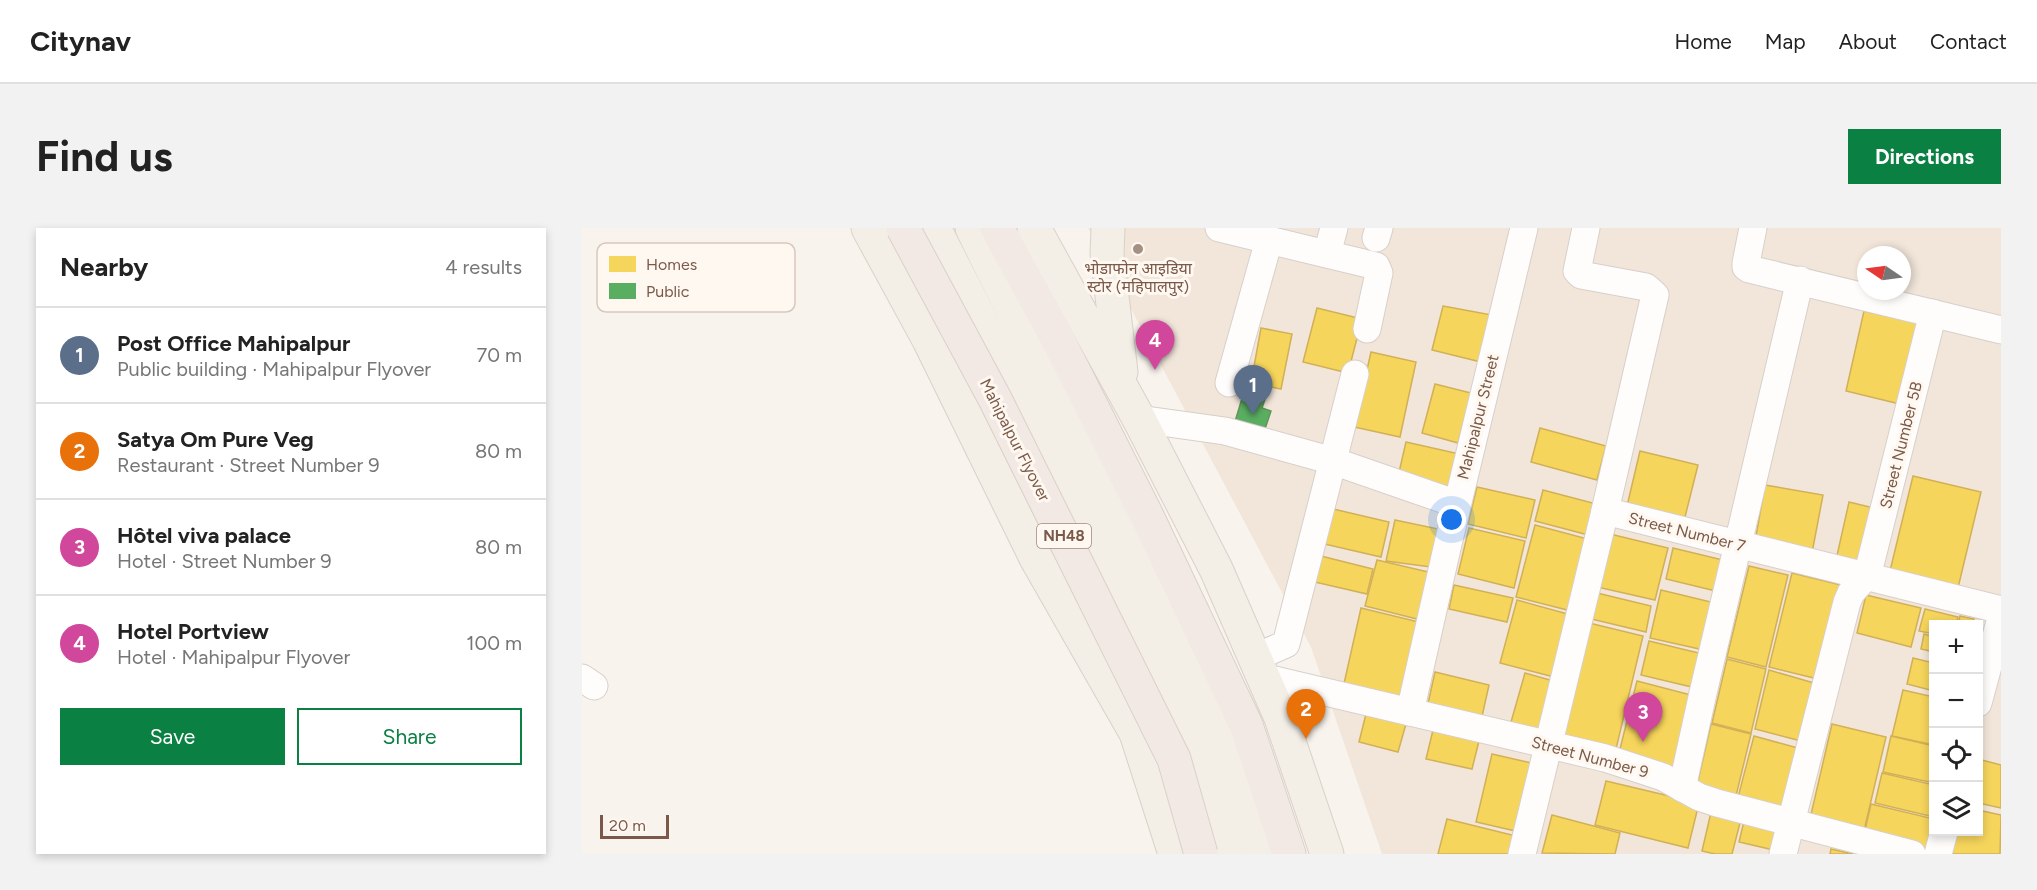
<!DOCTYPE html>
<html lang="en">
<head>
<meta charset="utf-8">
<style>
	body { margin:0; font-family:Figtree,"Noto Sans Devanagari",sans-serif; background:#f2f2f2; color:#222 }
	.controls { position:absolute; right:18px; bottom:18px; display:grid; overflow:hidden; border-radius:0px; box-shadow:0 3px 9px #0003 }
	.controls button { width:54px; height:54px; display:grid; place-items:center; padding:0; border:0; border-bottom:2px solid #e0e0e0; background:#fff; color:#222; font:30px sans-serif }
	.compass { position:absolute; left:1275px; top:18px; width:54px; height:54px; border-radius:50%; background:#fff; box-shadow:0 3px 9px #0003; rotate:283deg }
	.scale { position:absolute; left:18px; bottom:15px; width:69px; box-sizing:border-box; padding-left:6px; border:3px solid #7a594a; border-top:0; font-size:16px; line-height:21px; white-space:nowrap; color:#7a594a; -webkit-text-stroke:4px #fff8f0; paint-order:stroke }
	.you { position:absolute; left:870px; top:292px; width:21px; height:21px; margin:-15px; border:4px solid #fff; border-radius:50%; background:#1a73e8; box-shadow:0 0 0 9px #1a73e833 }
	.badge { display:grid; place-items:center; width:39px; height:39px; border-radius:50%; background:#0b8043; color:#fff; font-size:20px; font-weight:700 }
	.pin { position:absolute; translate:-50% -50px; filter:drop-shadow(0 2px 3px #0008) }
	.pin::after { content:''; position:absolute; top:32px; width:21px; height:18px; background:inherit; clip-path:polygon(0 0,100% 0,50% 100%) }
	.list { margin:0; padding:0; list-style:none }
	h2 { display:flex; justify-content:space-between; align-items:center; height:78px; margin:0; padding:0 24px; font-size:26px }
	h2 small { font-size:20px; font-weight:400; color:#767676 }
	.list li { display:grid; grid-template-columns:39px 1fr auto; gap:18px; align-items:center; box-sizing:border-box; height:96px; padding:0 24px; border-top:2px solid #e0e0e0 }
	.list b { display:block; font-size:22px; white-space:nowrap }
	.list p { margin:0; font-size:20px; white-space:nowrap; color:#767676 }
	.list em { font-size:20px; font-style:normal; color:#767676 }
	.actions { display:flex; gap:12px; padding:18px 24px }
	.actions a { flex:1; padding:14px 0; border:2px solid #0b8043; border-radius:0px; text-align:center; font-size:21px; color:#0b8043 }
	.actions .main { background:#0b8043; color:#fff }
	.icon { flex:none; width:33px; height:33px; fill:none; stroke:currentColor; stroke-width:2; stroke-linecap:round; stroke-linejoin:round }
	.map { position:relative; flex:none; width:1419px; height:626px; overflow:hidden; border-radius:0px }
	header { display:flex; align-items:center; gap:36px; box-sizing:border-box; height:84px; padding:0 30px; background:#fff; border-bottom:2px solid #e0e0e0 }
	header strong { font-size:28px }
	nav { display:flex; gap:33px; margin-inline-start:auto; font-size:21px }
	.intro { display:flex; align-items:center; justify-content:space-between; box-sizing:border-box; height:144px; padding:0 36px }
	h1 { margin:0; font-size:42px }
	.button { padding:15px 27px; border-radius:0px; background:#0b8043; color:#fff; font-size:21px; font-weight:700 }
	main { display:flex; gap:36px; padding:0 36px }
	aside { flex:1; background:#fff; border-radius:0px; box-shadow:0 3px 9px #0003 }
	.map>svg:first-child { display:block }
	.residential { fill:#f2e6da; fill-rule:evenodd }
	.homes { fill:#f6d55c; stroke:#d1b057; stroke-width:1.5 }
	.public { fill:#5aae61; stroke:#64945a; stroke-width:1.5 }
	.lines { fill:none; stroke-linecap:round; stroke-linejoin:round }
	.minor-casing { stroke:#d7cfca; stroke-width:29 }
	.major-casing { stroke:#dad0ca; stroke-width:35 }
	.highway-casing { stroke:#dad0ca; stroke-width:35 }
	.minor { stroke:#fefdfc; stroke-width:27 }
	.major { stroke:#f3eee6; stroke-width:33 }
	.highway { stroke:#f2e9e5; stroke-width:33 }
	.highway-bridge-casing { stroke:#dad0ca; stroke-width:35; stroke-linecap:butt }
	.highway-bridge { stroke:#f2e9e5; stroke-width:33 }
	.poi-dot { fill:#a68f83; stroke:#fff8f0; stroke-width:2 }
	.labels { text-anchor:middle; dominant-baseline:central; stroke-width:6; stroke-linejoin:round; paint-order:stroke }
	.shield { fill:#fff8f0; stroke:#a2897c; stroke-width:1.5 }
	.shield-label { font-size:15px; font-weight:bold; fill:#7a594a }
	.poi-label { font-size:16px; fill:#7a594a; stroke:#fff8f0 }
	.street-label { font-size:16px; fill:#7a594a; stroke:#fff8f0 }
	.key { fill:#fff8f0; stroke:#d7c8be; stroke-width:1.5 }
	.key-label { font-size:16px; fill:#7a594a }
</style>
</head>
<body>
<header>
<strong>Citynav</strong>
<nav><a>Home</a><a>Map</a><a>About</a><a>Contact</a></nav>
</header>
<div class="intro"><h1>Find us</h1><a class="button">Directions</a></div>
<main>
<aside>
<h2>Nearby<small>4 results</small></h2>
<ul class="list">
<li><span class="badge" style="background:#5c6f8a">1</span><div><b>Post Office Mahipalpur</b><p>Public building · Mahipalpur Flyover</p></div><em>70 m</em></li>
<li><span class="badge" style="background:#e8710a">2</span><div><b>Satya Om Pure Veg</b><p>Restaurant · Street Number 9</p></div><em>80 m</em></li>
<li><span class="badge" style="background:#d1479c">3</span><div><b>Hôtel viva palace</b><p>Hotel · Street Number 9</p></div><em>80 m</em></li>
<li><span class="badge" style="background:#d1479c">4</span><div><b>Hotel Portview</b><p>Hotel · Mahipalpur Flyover</p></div><em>100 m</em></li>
</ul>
<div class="actions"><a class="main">Save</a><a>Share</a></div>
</aside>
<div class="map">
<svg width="1419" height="626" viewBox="0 0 1419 626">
	<rect width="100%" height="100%" fill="#f8f3ed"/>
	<path class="residential" d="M506,0H1419V626H800L729,419ZM1284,27H1320V63H1284ZM1352,397H1396V604H1352Z"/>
	<g class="homes">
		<path d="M861,78L910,87L899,134L850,122Z"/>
		<path d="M735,80L780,91L766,145L721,134Z"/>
		<path d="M1282,83L1341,96L1322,177L1264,163Z"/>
		<path d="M679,100L710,106L699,161L669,155Z"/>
		<path d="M789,124L834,134L818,209L772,199Z"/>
		<path d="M853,156L889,165L876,215L840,205Z"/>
		<path d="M958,200L1024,218L1015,252L949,234Z"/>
		<path d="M824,214L882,227L873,266L815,253Z"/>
		<path d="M1058,223L1116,237L1102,293L1045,278Z"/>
		<path d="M1331,248L1399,264L1375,364L1307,347Z"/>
		<path d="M1183,257L1241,267L1230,325L1173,314Z"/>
		<path d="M895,259L953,272L944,310L886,296Z"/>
		<path d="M961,262L1022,278L1014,309L953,293Z"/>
		<path d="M1267,274L1292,280L1279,338L1254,332Z"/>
		<path d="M747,280L807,294L799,329L738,315Z"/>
		<path d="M813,292L861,302L849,339L804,333Z"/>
		<path d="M953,297L1013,313L993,384L934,369Z"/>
		<path d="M887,300L943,313L932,360L876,346Z"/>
		<path d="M1028,306L1086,320L1073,372L1015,359Z"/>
		<path d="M1091,320L1145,333L1138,364L1084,351Z"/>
		<path d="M731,326L791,341L785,366L724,352Z"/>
		<path d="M795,332L855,346L843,393L783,378Z"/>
		<path d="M1167,338L1206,347L1184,439L1145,429Z"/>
		<path d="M1210,345L1263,358L1240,452L1187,439Z"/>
		<path d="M872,357L931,370L925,394L867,381Z"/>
		<path d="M1079,362L1133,375L1122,422L1068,410Z"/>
		<path d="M1011,364L1069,378L1064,404L1005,390Z"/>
		<path d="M1284,367L1339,380L1329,419L1275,405Z"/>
		<path d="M935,372L993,388L976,450L918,435Z"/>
		<path d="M779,380L841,395L824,476L761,460Z"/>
		<path d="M1343,381L1376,389L1374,397H1352V406L1337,403Z"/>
		<path d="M1378,388L1392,391L1391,397H1376Z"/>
		<path d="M1003,394L1061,408L1033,525L975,511Z"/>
		<path d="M1342,406L1352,409V424L1339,421Z"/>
		<path d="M1067,413L1121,426L1114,460L1059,447Z"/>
		<path d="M1331,430L1352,435V463L1325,456Z"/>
		<path d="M1145,431L1184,441L1169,505L1130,495Z"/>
		<path d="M1187,442L1239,457L1223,514L1173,501Z"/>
		<path d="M853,444L907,457L899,493L845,480Z"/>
		<path d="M943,445L975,454L959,510L927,501Z"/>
		<path d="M1055,453L1109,467L1090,543L1036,529Z"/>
		<path d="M1321,462L1352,469V517L1310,508Z"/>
		<path d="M784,486L824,496L816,524L777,514Z"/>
		<path d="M1129,496L1169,506L1152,576L1113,566Z"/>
		<path d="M1250,496L1304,509L1281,607L1227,595Z"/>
		<path d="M851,502L897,513L890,541L844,531Z"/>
		<path d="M1172,508L1223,522L1206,590L1154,577Z"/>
		<path d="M1309,508L1352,518V555L1301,544Z"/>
		<path d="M910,526L954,536L938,604L894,594Z"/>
		<path d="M1396,531L1419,537V580L1396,575Z"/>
		<path d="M1300,545L1352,557V589L1293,575Z"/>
		<path d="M1024,553L1117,575L1106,620L1013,597Z"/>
		<path d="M1289,576L1352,591L1353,626L1281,611Z"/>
		<path d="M1130,580L1160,587L1150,626H1133L1120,623Z"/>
		<path d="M1396,582L1419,587L1418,626H1363L1368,604H1396Z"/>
		<path d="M970,587L1038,605L1033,626L960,625Z"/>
		<path d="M1163,589L1201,601L1196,623L1157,614Z"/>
		<path d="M865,591L938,609L933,626H856Z"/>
		<path d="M1249,621L1271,626H1248Z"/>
	</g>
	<path class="public" d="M661,167L683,171L680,180L689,183L682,204L651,200Z"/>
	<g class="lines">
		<defs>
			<g id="minor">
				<path d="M637,0L794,38L797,45L785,101"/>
				<path d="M1171,0L1164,35V39L1167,41L1419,102"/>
				<path d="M794,10L797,0"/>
				<path d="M745,26L752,0"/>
				<path d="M647,155L687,12"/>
				<path d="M557,191L643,203L751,233L875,276"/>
				<path d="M1023,283L1419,382"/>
				<path d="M672,430L704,416L773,146"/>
				<path d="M680,449L1023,530L1081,549L1117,569L1135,575L1330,626"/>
				<path d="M0,450L12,458"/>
				<path d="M1396,475L1419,390"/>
				<path d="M828,484L865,320L942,0"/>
				<path d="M1100,560L1121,465L1218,52"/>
				<path d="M940,626L1023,283L1073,67L1064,59L999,47L995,43L1004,0"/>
				<path d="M1201,626L1265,374L1269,365L1284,348L1289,333L1351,85"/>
				<path d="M1356,626L1362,604"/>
			</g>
			<g id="major">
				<path d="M286,0L347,112L454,330L554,505L593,626"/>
				<path d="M352,0L608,502L650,626"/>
				<path d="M390,0L642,511L682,626"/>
				<path d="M452,0L557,191L634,341L699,490L745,626"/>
				<path d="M526,0L525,26L539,144"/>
			</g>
			<path id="highway" d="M415,0L474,108L565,288L664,497L707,626"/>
		</defs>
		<use href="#minor" class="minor-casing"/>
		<use href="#major" class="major-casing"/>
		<use href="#highway" class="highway-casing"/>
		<use href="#minor" class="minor"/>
		<use href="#major" class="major"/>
		<use href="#highway" class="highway"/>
		<defs>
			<path id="highway-bridge" d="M321,0L413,171L592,531L619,626"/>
		</defs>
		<use href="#highway-bridge" class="highway-bridge-casing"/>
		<use href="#highway-bridge" class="highway-bridge"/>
	</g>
	<circle class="poi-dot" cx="556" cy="21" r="6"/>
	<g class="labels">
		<rect class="shield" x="455" y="296" width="54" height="24" rx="4.5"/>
		<g class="shield-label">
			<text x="482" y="308">NH48</text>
		</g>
		<g class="poi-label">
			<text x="556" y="40">भोडाफोन आइडिया<tspan x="556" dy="18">स्टोर (महिपालपुर)</tspan></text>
		</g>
		<g class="street-label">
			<text transform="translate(896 189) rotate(-76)">Mahipalpur Street</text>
			<text transform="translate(433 212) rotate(63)">Mahipalpur Flyover</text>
			<text transform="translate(1319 217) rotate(-76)">Street Number 5B</text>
			<text transform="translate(1105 304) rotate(14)">Street Number 7</text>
			<text transform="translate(1008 529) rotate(15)">Street Number 9</text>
		</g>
	</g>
	<rect x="15" y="15" width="198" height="69" rx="9" class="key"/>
	<rect x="27" y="28" width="27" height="16" fill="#f6d55c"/>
	<rect x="27" y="55" width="27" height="16" fill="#5aae61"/>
	<g class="key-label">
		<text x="64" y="42">Homes</text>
		<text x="64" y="69">Public</text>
	</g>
</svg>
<div class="controls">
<button>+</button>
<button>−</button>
<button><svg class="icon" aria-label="locate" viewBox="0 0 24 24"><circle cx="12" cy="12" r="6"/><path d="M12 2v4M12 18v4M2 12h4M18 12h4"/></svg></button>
<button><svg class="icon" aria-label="layers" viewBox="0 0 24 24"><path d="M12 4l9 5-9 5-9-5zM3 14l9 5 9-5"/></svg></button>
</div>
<svg class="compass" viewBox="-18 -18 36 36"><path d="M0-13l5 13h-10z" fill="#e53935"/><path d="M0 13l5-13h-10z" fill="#767676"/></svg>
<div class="scale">20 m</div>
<div class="you"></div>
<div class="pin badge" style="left:671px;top:187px;background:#5c6f8a">1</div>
<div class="pin badge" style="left:724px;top:511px;background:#e8710a">2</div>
<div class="pin badge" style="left:1061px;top:514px;background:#d1479c">3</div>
<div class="pin badge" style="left:573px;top:142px;background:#d1479c">4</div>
</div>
</main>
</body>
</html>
